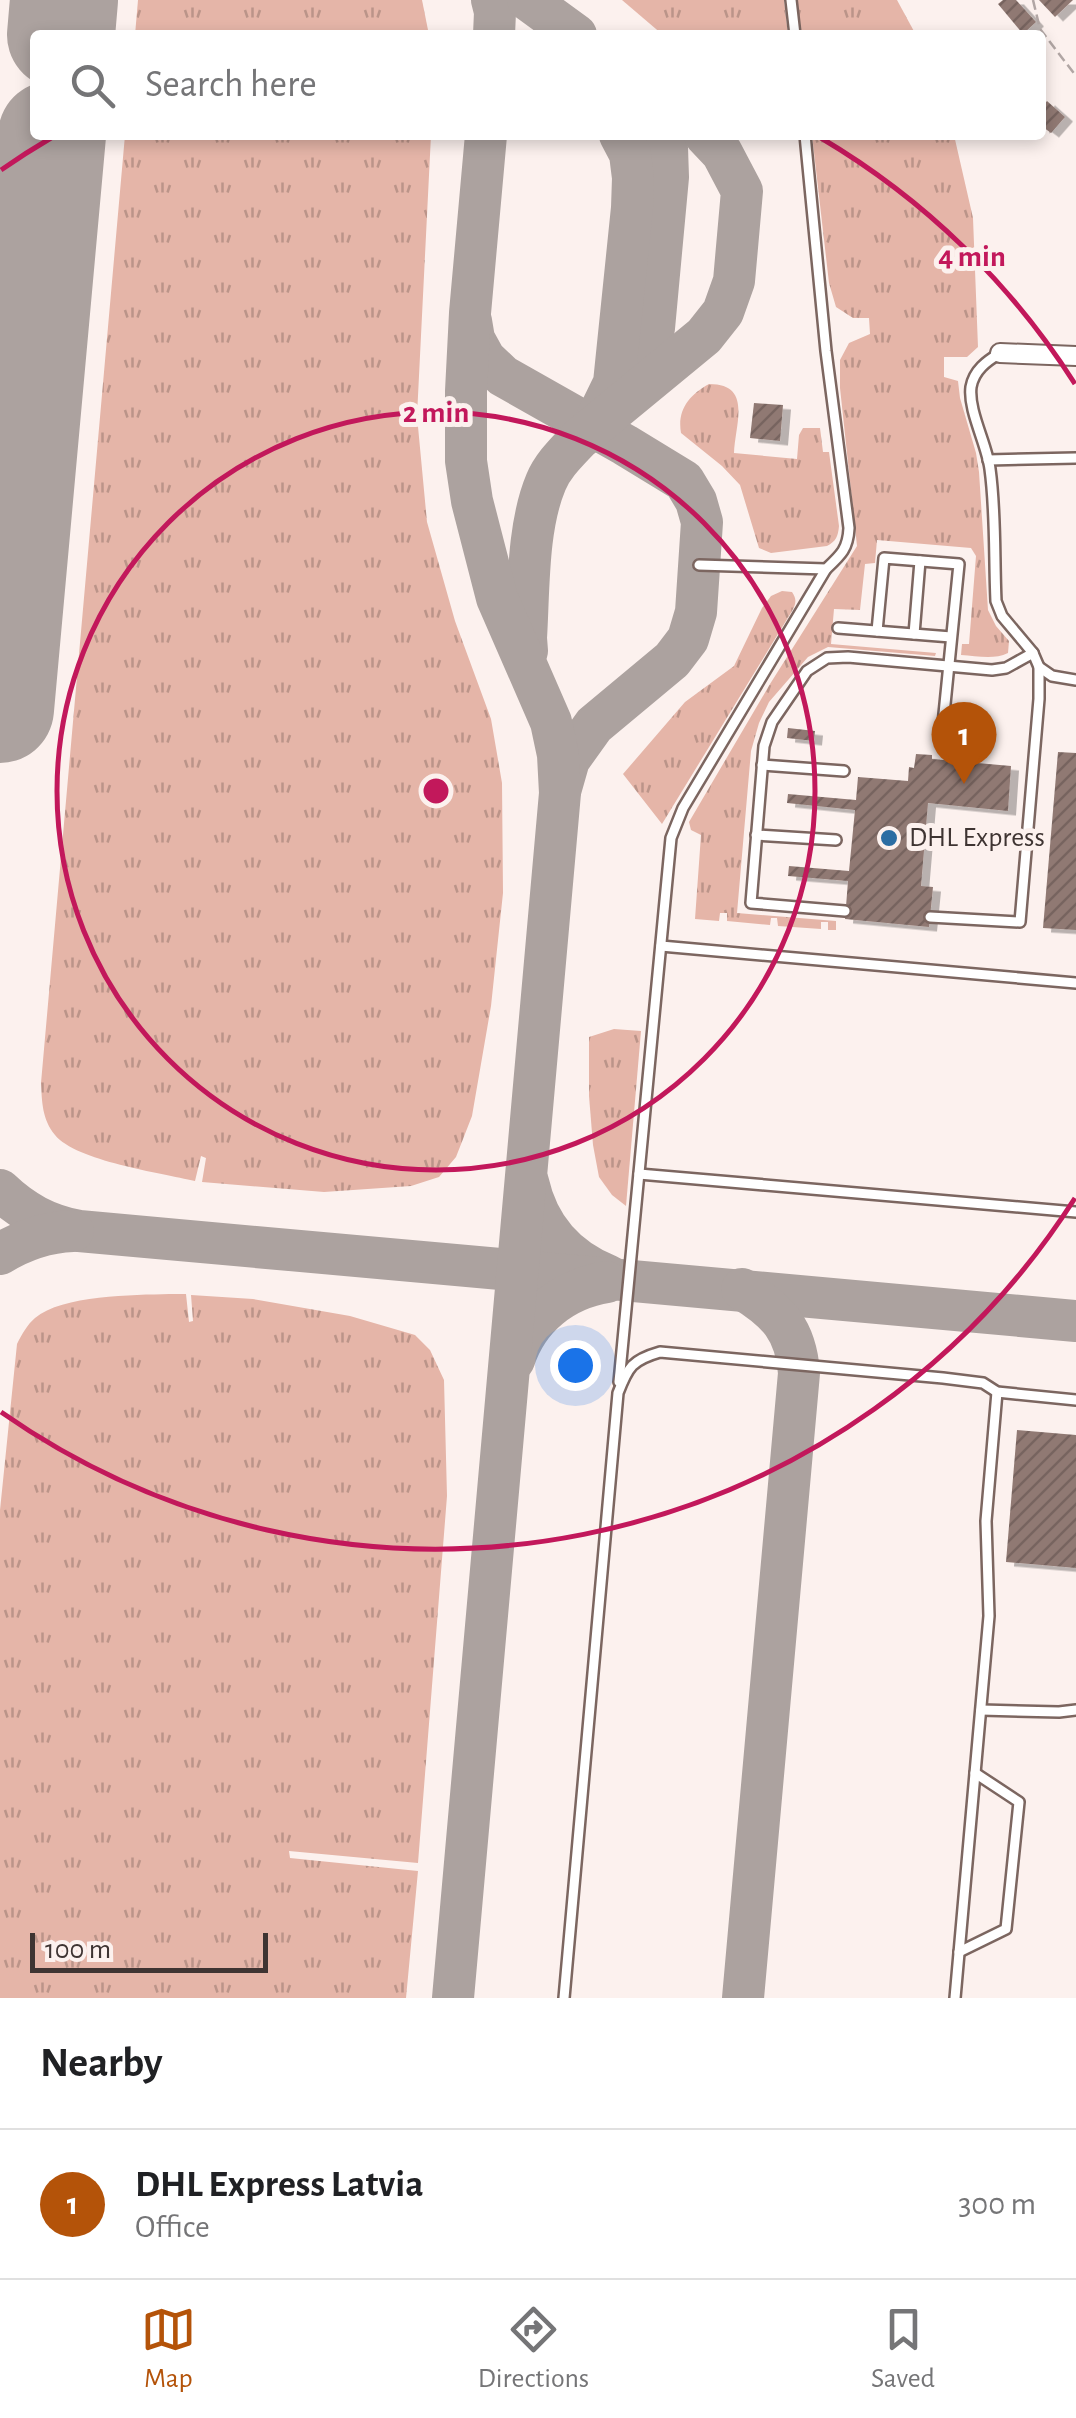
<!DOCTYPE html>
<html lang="en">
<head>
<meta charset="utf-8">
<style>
	body { margin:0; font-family:"Alegreya Sans",sans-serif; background:#f2f2f2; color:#202124 }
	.scale { position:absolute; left:30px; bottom:25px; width:238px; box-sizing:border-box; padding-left:10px; border:5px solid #3e3432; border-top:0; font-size:28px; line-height:35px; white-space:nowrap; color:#3e3432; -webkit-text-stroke:8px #fcf1ee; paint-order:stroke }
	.you { position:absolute; left:575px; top:1365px; width:35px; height:35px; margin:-25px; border:8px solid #fff; border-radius:50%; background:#1a73e8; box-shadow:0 0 0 15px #1a73e833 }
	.badge { display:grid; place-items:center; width:65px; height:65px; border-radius:50%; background:#b45309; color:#fff; font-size:32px; font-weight:700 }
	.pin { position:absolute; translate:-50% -82px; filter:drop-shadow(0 2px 5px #0008) }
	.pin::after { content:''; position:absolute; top:52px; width:35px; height:30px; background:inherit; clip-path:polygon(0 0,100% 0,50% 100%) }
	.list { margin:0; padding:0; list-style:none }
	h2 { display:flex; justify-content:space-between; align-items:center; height:130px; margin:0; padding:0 40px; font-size:42px }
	h2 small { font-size:32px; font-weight:400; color:#757577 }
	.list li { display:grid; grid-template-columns:65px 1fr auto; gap:30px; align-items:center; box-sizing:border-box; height:150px; padding:0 40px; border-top:2px solid #e0e0e0 }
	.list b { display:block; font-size:38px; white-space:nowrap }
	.list p { margin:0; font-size:32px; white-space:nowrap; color:#757577 }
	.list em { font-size:32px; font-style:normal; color:#757577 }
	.icon { flex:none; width:55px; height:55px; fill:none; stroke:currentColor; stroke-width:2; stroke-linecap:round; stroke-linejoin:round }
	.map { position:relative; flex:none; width:1076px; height:1998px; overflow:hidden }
	.search { position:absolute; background:#fff; box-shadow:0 5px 15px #0003; left:30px; right:30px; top:30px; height:110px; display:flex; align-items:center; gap:25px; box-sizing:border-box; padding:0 35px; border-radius:10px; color:#757577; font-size:38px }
	.sheet { height:280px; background:#fff }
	nav { display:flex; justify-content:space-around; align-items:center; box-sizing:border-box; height:140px; border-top:2px solid #e0e0e0; background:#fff; font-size:28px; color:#757577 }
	nav a { display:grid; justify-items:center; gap:5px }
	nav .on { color:#b45309 }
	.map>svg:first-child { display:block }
	.grass { fill:url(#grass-tufts) }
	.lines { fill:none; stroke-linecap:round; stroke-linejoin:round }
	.taxiway { stroke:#aca29f; stroke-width:42 }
	.runway { stroke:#aca29f; stroke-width:108 }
	.building { fill:url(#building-hatch); filter:url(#shadow) }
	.lane-casing { stroke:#7c6660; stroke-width:14 }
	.street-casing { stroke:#7c6660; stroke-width:22 }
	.path { stroke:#b1a6a4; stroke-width:2.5; stroke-dasharray:10 5; stroke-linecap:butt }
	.lane { stroke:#fff; stroke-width:9 }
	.street { stroke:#fff; stroke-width:18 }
	.ring { fill:none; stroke:#c2185b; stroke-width:5 }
	.poi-dot { fill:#2b6da3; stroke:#fcf1ee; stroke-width:4 }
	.labels { text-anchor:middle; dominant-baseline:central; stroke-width:10; stroke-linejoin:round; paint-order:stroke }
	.poi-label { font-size:28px; fill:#3e3432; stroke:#fcf1ee; text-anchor:start }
	.centre { fill:#c2185b; stroke:#fcf1ee; stroke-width:5 }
	.ring-label { font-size:30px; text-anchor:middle; font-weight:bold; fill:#c2185b; stroke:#fcf1ee; stroke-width:10; stroke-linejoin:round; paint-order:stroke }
</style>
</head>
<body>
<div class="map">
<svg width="1076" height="1998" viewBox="0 0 1076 1998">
	<defs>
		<pattern id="grass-tufts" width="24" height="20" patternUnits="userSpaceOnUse" patternTransform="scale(2.5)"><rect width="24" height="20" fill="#e5b5a8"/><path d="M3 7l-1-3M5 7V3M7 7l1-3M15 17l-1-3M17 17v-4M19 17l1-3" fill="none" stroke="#bb9489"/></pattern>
		<pattern id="building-hatch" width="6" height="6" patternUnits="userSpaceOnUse" patternTransform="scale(2.5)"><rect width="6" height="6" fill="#907973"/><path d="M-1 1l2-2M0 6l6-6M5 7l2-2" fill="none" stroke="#77645f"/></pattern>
		<filter id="shadow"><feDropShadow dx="8" dy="4.5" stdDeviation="0" flood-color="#0004"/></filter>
	</defs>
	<rect width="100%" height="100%" fill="#fcf1ee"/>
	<g class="grass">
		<path d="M138,0H422L429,35H135Z"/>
		<path d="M622,0H784L788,35H663Z"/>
		<path d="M797,0H897L916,35H801Z"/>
		<path d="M125,135H431L417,416L427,522L455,621L491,719L502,783L503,893L491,1006L472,1116L456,1157L439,1177L411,1186L324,1192L202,1182L206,1158L201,1156L195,1181C161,1173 76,1161 55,1135C42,1119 42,1102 41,1083Z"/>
		<path d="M812,135H954L973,218L978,347L967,357H944V377L958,381L960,398L976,453L979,472L988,610L996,626L1009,641L1008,653C994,660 977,656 961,655L962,644H969L976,556L971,548L877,540L875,563L865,564L860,610L834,609L831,644L936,653L935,656L828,647L808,657L769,702L759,723L751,751L737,913L836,921V930H828V922H821V929L778,926L777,918H771L770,925L727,921V913H720L719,921L695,919L701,835L691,830L689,822L770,684L857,546L840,388V360L849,343L870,334L869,318H853L836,307L829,283Z"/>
		<path d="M709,384C753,384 735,424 734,453L797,459L799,435L803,428H820L823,452H829L839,526C838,537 836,541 827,546L771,553L759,548L740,485L722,466L681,433C677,410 689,395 709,384Z"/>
		<path d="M782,591L792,592C797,599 796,604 792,611L662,824L623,774L685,702L734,666L762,608L771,596Z"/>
		<path d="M614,1029L641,1031L626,1206L612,1195L599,1177L593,1145L589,1096V1037Z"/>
		<path d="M169,1294H186L189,1322L193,1321L191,1295L253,1299L350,1316L415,1335L430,1350L444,1380L447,1496L418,1863L289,1851L290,1858L418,1871L406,1998H0V1510L17,1344C22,1334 27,1325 35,1318C62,1295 134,1295 169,1294Z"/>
	</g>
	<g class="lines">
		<g class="taxiway">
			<path d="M492,0L495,12L494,35"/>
			<path d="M528,0L576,35"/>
			<path d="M471,321L474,339L485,359L503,376L625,445L684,481L696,501L702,522L696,612L688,639L672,660L594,725L569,760L561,788"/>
			<path d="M626,391L642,362L654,328L668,177L667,148L664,135"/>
			<path d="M596,420L614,383L632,208L633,178L630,154L620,135"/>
			<path d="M527,651L526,638C529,589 527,527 546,482C553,465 567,452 579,439L704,336L723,312L734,281L742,191L722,153L705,135"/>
			<path d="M528,1182C538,1227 566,1259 609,1276"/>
			<path d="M0,1190C23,1212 47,1225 79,1231L1076,1321"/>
			<path d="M0,1254C23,1240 46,1232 73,1231"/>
			<path d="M742,1289C778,1311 796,1330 799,1373L743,1998"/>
			<path d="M514,1360C528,1317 563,1289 607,1282"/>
			<path d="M453,1998L560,793L558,755L551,722L497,598L472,501L466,461V391L470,313L486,135"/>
		</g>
		<g class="runway">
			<path d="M61,35L64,0"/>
			<path d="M0,709L52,135"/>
		</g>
	</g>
	<g class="building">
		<path d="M1003,0H1016L1036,22L1023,34L998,4Z"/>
		<path d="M1039,0H1073L1055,17Z"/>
		<path d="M1047,101L1065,117L1051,133L1043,127L1041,129V108Z"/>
		<path d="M754,403L783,405L780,441L750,438Z"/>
		<path d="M788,728L815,731L814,741L787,738Z"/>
		<path d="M1058,752L1076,753V930L1043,928Z"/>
		<path d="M916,754L932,755V759L1011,766L1008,811L928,803L921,886L933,887L929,927L845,919L848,881L788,876L789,866L849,871L855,810L787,803L788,794L856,800L858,777L908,781L909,767L914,768Z"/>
		<path d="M1017,1430L1076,1435V1568L1006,1562Z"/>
	</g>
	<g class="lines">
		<defs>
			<g id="lane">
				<path d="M791,0L795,35"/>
				<path d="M1000,353C987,361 974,370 971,387C968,411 987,444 990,469C996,512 994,558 996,601L1002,616L1033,653"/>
				<path d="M988,460L1076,458"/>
				<path d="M699,565L826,569C841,555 848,549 849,528L826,351L805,135"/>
				<path d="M838,628L951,637"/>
				<path d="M877,631L884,558L959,564L942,734"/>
				<path d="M914,634L920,561"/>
				<path d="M1039,667L1052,676L1076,680"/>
				<path d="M762,765L844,771"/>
				<path d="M756,835L836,840"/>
				<path d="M845,911L751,903L764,746L772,722L807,671L827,658L848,657L992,670L1006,668L1033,653L1039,667V699L1020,922L930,917"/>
				<path d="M661,946L1076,983"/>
				<path d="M639,1174L1076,1212"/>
				<path d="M619,1382L671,838L683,808L826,569"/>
				<path d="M981,1710L1059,1712L1076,1710"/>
				<path d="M959,1952L1006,1929L1019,1802L975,1773"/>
				<path d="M564,1998L618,1393C628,1367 632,1360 660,1352L943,1378L983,1383L997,1392L1076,1400"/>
				<path d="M955,1998L989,1616L986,1521L997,1392"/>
			</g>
			<path id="street" d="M1000,353L1076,356"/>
		</defs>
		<use href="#lane" class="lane-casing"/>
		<use href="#street" class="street-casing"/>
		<path class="path" d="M1033,0L1040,29L1076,76"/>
		<use href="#lane" class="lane"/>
		<use href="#street" class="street"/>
	</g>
	<g class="ring">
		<circle cx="436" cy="791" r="379"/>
		<path d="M1075 1198A758 758 0 0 1 1 1412M1 170A758 758 0 0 1 51 138M383 35A758 758 0 0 1 489 35M821 138A758 758 0 0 1 1075 384"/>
	</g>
	<circle class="poi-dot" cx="889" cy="838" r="10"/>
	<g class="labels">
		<g class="poi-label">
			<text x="909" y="838">DHL Express</text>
		</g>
	</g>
	<circle cx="436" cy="791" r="15" class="centre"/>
	<g class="ring-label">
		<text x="972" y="266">4 min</text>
		<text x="436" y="422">2 min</text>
	</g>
</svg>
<div class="scale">100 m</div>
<div class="you"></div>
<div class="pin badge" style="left:964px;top:784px">1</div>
<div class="search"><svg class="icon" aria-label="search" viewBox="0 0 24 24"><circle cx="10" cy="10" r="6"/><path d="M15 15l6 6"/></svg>Search here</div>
</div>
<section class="sheet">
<h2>Nearby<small></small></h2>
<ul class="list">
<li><span class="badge">1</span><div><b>DHL Express Latvia</b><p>Office</p></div><em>300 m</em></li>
</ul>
</section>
<nav>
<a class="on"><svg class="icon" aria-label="map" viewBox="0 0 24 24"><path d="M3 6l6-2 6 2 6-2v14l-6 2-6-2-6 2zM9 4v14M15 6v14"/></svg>Map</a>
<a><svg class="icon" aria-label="directions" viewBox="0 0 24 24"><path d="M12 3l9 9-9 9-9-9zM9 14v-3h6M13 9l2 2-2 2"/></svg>Directions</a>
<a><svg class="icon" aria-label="saved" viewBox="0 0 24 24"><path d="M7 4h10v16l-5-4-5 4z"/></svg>Saved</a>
</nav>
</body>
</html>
